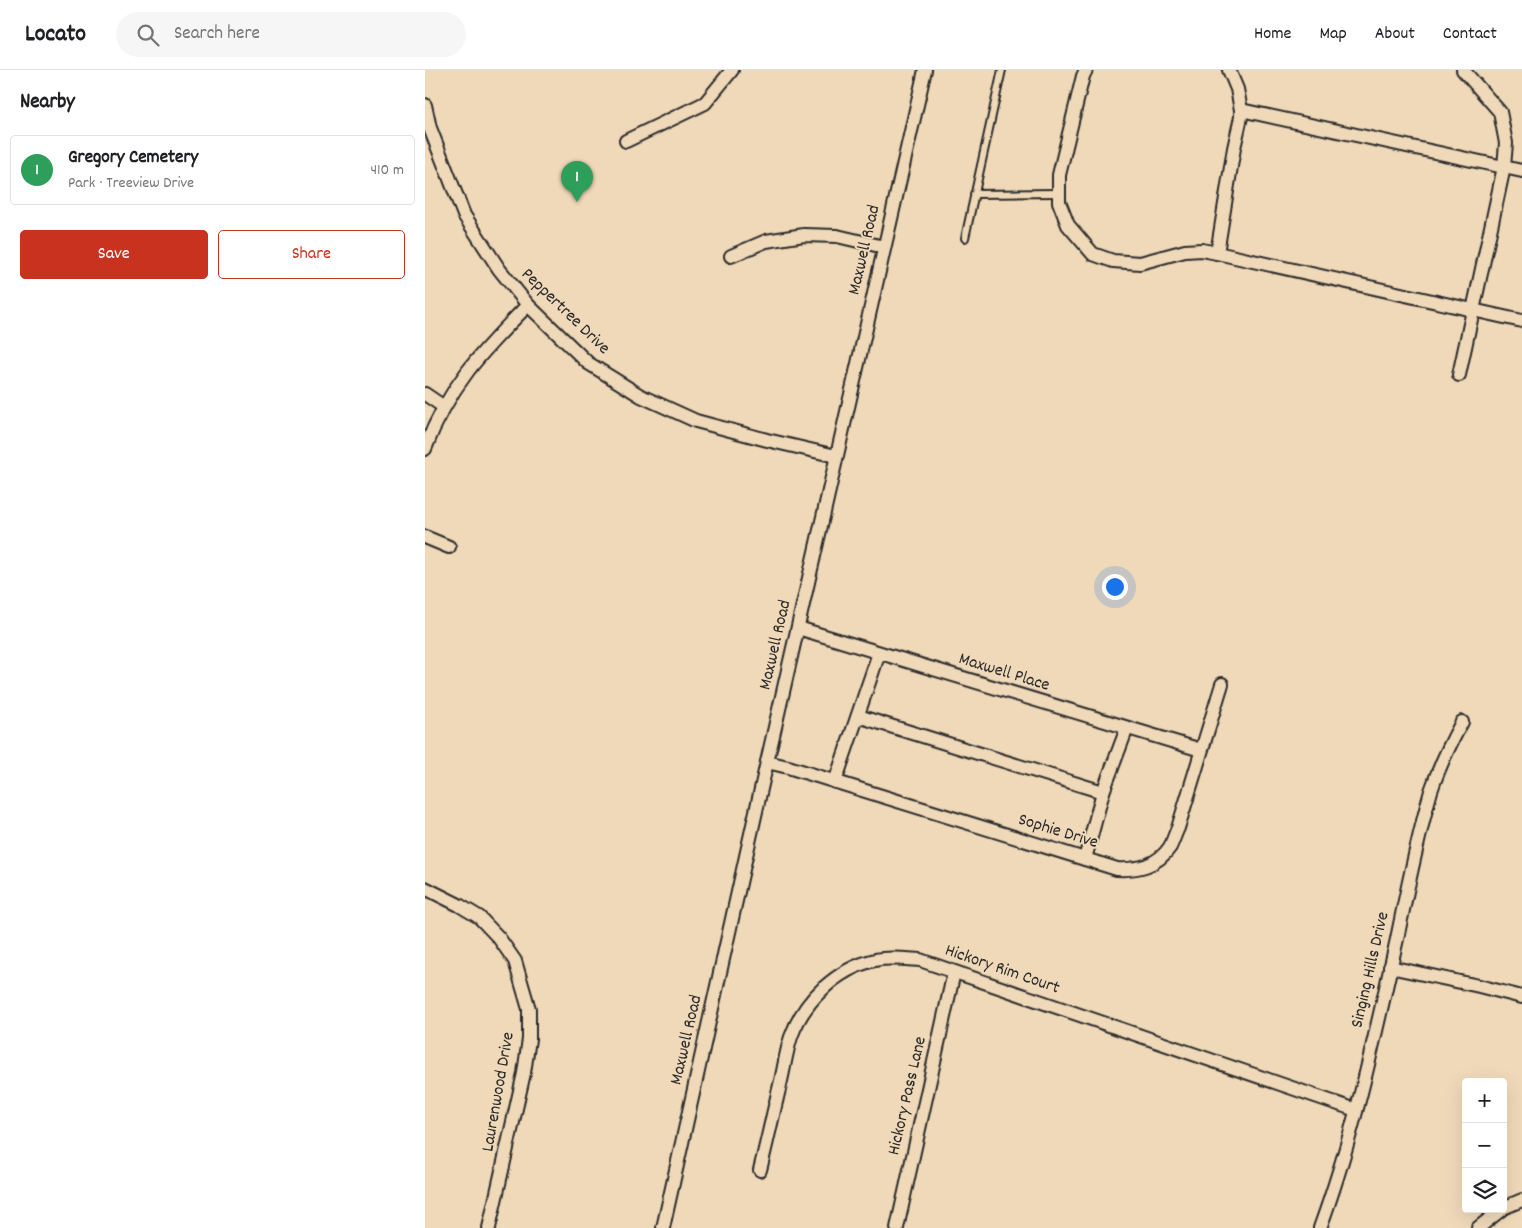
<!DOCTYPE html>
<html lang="en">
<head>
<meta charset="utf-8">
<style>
	body { margin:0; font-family:Dekko,sans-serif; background:#f6f6f6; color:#202124 }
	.controls { position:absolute; right:15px; bottom:15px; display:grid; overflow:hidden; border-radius:5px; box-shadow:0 5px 20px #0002 }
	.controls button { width:45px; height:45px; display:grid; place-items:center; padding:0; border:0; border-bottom:1px solid #e0e0e0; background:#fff; color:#202124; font:25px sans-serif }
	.you { position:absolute; left:689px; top:516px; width:18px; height:18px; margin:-12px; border:4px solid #fff; border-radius:50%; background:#1a73e8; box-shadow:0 0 0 8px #1a73e833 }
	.badge { display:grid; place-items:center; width:32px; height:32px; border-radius:50%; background:#c8321e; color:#fff; font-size:16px; font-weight:700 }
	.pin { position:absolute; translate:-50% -41px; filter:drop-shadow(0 1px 2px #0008) }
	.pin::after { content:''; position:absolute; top:26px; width:18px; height:15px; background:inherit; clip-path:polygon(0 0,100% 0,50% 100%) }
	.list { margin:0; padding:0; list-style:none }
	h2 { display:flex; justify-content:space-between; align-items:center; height:65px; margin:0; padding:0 20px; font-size:21px }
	h2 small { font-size:16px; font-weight:400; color:#757577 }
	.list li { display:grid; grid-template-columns:32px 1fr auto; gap:15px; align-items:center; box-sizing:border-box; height:70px; margin:0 10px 10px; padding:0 10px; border:1px solid #e0e0e0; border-radius:5px }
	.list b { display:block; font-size:19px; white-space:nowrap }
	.list p { margin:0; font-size:16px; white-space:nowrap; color:#757577 }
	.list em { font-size:16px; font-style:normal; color:#757577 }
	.actions { display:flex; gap:10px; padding:15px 20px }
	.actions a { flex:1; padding:11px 0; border:1px solid #c8321e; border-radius:5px; text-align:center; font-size:18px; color:#c8321e }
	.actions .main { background:#c8321e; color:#fff }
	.icon { flex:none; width:28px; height:28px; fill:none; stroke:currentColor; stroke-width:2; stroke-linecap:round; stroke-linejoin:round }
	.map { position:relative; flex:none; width:1097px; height:1158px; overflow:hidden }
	header { display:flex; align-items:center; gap:30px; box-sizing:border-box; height:70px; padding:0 25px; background:#fff; border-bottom:1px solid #e0e0e0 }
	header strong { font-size:24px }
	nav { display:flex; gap:28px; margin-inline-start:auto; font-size:18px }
	.search { width:350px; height:45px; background:#f6f6f6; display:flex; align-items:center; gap:12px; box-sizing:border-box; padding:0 18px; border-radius:28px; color:#757577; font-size:19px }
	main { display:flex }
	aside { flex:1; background:#fff }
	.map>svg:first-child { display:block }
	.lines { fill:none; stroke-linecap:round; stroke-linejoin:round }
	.service-casing { stroke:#2b2b2b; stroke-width:10 }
	.minor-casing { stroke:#2b2b2b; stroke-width:16 }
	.service { stroke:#f0d9b9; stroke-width:6 }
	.minor { stroke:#f0d9b9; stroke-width:12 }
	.labels { text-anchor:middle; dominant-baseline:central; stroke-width:4; stroke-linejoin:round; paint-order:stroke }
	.street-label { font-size:18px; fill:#2b2b2b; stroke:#f0d9b9 }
</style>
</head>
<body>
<header>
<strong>Locato</strong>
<div class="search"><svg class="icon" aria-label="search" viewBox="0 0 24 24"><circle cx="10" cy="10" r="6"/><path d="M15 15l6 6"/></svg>Search here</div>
<nav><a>Home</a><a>Map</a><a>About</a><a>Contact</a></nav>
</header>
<main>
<aside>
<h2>Nearby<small></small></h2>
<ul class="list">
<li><span class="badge" style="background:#2e9e5b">1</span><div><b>Gregory Cemetery</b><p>Park · Treeview Drive</p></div><em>410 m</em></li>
</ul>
<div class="actions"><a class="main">Save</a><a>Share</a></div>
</aside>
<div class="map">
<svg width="1097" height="1158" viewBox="0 0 1097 1158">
	<rect width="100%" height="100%" fill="#f0d9b9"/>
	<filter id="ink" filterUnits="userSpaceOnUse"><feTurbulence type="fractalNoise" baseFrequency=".02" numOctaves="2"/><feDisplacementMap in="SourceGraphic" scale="10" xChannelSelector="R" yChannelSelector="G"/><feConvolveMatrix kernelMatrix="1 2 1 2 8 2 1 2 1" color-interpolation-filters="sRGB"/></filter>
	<g filter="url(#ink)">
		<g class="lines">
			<defs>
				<g id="service">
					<path d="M549,124L634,123"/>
					<path d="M540,168L577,0"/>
				</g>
				<g id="minor">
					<path d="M661,0L658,6L634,105V132L643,155L668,184L688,191L715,193L760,181L777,180L792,183L1097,251"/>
					<path d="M0,35L5,58L39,145L74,199L103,235L163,293L216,326L271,351L342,370L411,386"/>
					<path d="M816,40L1097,101"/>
					<path d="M201,71L280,33L307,0"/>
					<path d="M792,183L809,78L816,47V40L812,19L804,0"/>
					<path d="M306,186L341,171L379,165L412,166L459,177"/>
					<path d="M1034,305L1079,97L1081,73L1075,42L1038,0"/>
					<path d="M0,324L19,337"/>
					<path d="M0,379C23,317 57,281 103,235"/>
					<path d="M0,467L24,477"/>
					<path d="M373,558L776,680"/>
					<path d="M433,646L678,722"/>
					<path d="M342,692L363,697L692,799C713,800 732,796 745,777C748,771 750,764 753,758L797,614"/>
					<path d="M410,712L454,583"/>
					<path d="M660,789L678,722L702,658"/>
					<path d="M0,818L34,835L54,847L74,868L90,891L104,939V969L99,1003L64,1158"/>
					<path d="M965,897L1054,916L1097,927"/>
					<path d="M335,1100C342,1072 348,1044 355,1015C359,999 361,982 366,967C379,930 412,899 450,890C464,887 480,889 495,890L931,1040"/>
					<path d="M1078,1138L1097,1130"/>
					<path d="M238,1158L342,692L500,0"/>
					<path d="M472,1158L529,902"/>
					<path d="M895,1158C929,1065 950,966 972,869C982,820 992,770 1006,721C1014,697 1025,674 1037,652"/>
					<path d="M1053,1158L1077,1139"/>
				</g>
			</defs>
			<use href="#service" class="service-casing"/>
			<use href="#minor" class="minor-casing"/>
			<use href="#service" class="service"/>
			<use href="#minor" class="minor"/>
		</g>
	</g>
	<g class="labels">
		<g class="street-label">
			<text transform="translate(440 180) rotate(-77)">Maxwell Road</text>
			<text transform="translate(140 242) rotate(44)">Peppertree Drive</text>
			<text transform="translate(351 575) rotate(-77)">Maxwell Road</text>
			<text transform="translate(579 603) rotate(17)">Maxwell Place</text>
			<text transform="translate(633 762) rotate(17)">Sophie Drive</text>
			<text transform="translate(577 900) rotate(19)">Hickory Rim Court</text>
			<text transform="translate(946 900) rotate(-77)">Singing Hills Drive</text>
			<text transform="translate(262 970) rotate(-77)">Maxwell Road</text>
			<text transform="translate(74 1022) rotate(-80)">Laurenwood Drive</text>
			<text transform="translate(483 1026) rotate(-77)">Hickory Pass Lane</text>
		</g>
	</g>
</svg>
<div class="controls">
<button>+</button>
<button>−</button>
<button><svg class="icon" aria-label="layers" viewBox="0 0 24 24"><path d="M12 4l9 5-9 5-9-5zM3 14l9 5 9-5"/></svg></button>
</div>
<div class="you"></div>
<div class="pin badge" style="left:152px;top:132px;background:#2e9e5b">1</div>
</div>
</main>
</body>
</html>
